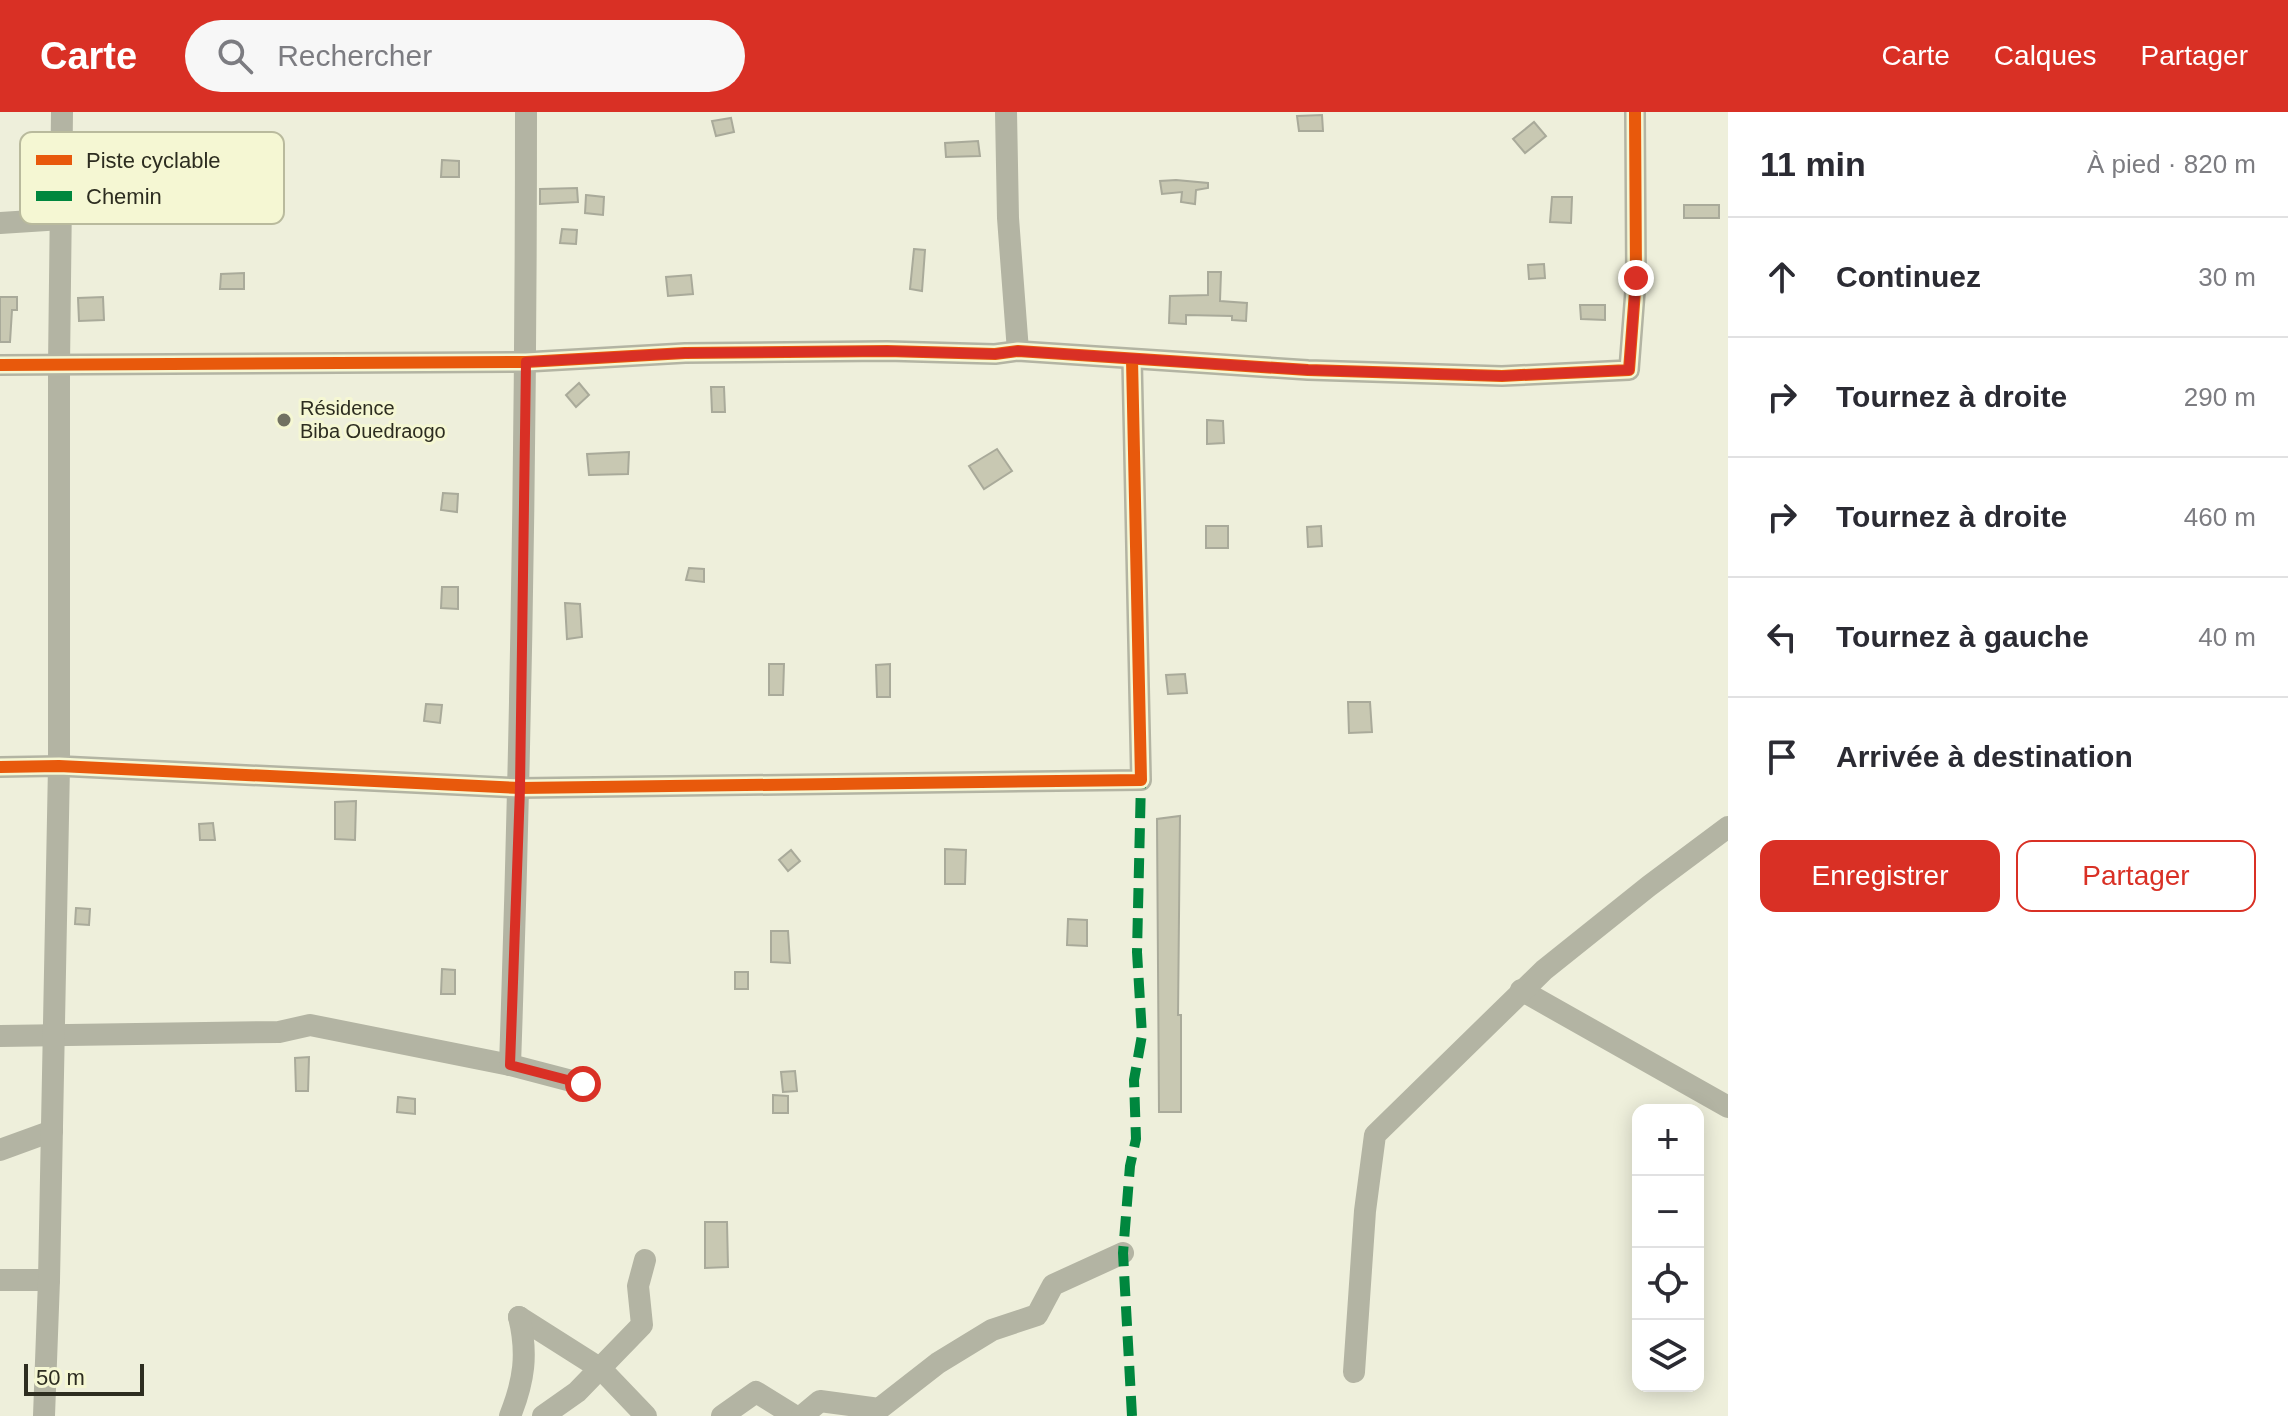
<!DOCTYPE html>
<html lang="fr">
<head>
<meta charset="utf-8">
<style>
	body { margin:0; font-family:Arial,sans-serif; background:#f7f7f7; color:#2b2b33 }
	.controls { position:absolute; right:24px; bottom:24px; display:grid; overflow:hidden; border-radius:16px; box-shadow:0 4px 20px #0003 }
	.controls button { width:72px; height:72px; display:grid; place-items:center; padding:0; border:0; border-bottom:2px solid #e1e1e2; background:#fff; color:#2b2b33; font:40px sans-serif }
	.scale { position:absolute; left:24px; bottom:20px; width:120px; box-sizing:border-box; padding-left:8px; border:4px solid #2d2d20; border-top:0; font-size:22px; line-height:28px; white-space:nowrap; color:#2d2d20; -webkit-text-stroke:6px #f5f7d3; paint-order:stroke }
	.stop { position:absolute; width:24px; height:24px; margin:-18px; border:6px solid #d93025; border-radius:50%; background:#fff }
	.stop.end { background:#d93025; border-color:#fff; box-shadow:0 2px 8px #0008 }
	.list { margin:0; padding:0; list-style:none }
	h2 { display:flex; justify-content:space-between; align-items:center; height:104px; margin:0; padding:0 32px; font-size:34px }
	h2 small { font-size:26px; font-weight:400; color:#7c7c81 }
	.list li { display:grid; grid-template-columns:52px 1fr auto; gap:24px; align-items:center; box-sizing:border-box; height:120px; padding:0 32px; border-top:2px solid #e1e1e2 }
	.list b { display:block; font-size:30px; white-space:nowrap }
	.list em { font-size:26px; font-style:normal; color:#7c7c81 }
	.actions { display:flex; gap:16px; padding:24px 32px }
	.actions a { flex:1; padding:18px 0; border:2px solid #d93025; border-radius:16px; text-align:center; font-size:28px; color:#d93025 }
	.actions .main { background:#d93025; color:#fff }
	.icon { flex:none; width:44px; height:44px; fill:none; stroke:currentColor; stroke-width:2; stroke-linecap:round; stroke-linejoin:round }
	.map { position:relative; flex:none; width:1728px; height:1304px; overflow:hidden }
	header { display:flex; align-items:center; gap:48px; box-sizing:border-box; height:112px; padding:0 40px; background:#d93025; color:#fff }
	header strong { font-size:38px }
	nav { display:flex; gap:44px; margin-inline-start:auto; font-size:28px }
	.search { width:560px; height:72px; background:#f7f7f7; display:flex; align-items:center; gap:20px; box-sizing:border-box; padding:0 28px; border-radius:44px; color:#7c7c81; font-size:30px }
	main { display:flex }
	aside { flex:1; background:#fff }
	.map>svg:first-child { display:block }
	.building { fill:#c8c8b2; stroke:#a9aa9a; stroke-width:2 }
	.lines { fill:none; stroke-linecap:round; stroke-linejoin:round }
	.minor { stroke:#b3b4a3; stroke-width:22 }
	.quiet { stroke:#00873e; stroke-width:10; stroke-dasharray:20 10; stroke-linecap:butt }
	.cycleway-casing { stroke:#f5f7d3; stroke-width:17 }
	.cycleway { stroke:#e8590c; stroke-width:12 }
	.route { stroke:#d93025; stroke-width:10 }
	.poi-dot { fill:#717161; stroke:#f5f7d3; stroke-width:3 }
	.labels { text-anchor:middle; dominant-baseline:central; stroke-width:6; stroke-linejoin:round; paint-order:stroke }
	.poi-label { font-size:20px; fill:#2d2d20; stroke:#f5f7d3; text-anchor:start }
	.key { fill:#f5f7d3; stroke:#b9ba9d; stroke-width:2 }
	.key-label { font-size:22px; fill:#2d2d20 }
</style>
</head>
<body>
<header>
<strong>Carte</strong>
<div class="search"><svg class="icon" aria-label="search" viewBox="0 0 24 24"><circle cx="10" cy="10" r="6"/><path d="M15 15l6 6"/></svg>Rechercher</div>
<nav><a>Carte</a><a>Calques</a><a>Partager</a></nav>
</header>
<main>
<div class="map">
<svg width="1728" height="1304" viewBox="0 0 1728 1304">
	<rect width="100%" height="100%" fill="#eeefdb"/>
	<g class="building">
		<path d="M1322,3L1323,19H1299L1297,4Z"/>
		<path d="M731,6L734,20L716,24L712,9Z"/>
		<path d="M1534,10L1546,24L1525,41L1513,27Z"/>
		<path d="M978,29L980,44L946,45L945,31Z"/>
		<path d="M442,48L459,49V65H441Z"/>
		<path d="M1176,68L1208,71V76L1196,78L1195,92L1181,90L1182,80L1162,82L1160,69Z"/>
		<path d="M577,76L578,90L540,92V77Z"/>
		<path d="M586,83L604,85L603,103L585,101Z"/>
		<path d="M1552,85H1572L1571,111L1550,110Z"/>
		<rect x="1684" y="93" width="35" height="13"/>
		<path d="M562,117L577,118L576,132L560,131Z"/>
		<path d="M914,137L925,138L922,179L910,177Z"/>
		<path d="M1544,152L1545,166L1529,167L1528,153Z"/>
		<path d="M1208,160H1221L1220,189L1247,191L1246,209L1232,208V204L1186,203V212L1169,211L1170,184L1208,183Z"/>
		<path d="M244,161V177H220L221,162Z"/>
		<path d="M691,163L693,182L668,184L666,165Z"/>
		<path d="M0,185H17V198H12L10,230H0Z"/>
		<path d="M103,185L104,208L79,209L78,186Z"/>
		<path d="M1580,193H1605V208L1581,207Z"/>
		<path d="M579,271L589,283L576,295L566,283Z"/>
		<path d="M711,275H724L725,300H712Z"/>
		<path d="M1207,308L1223,309L1224,331L1207,332Z"/>
		<path d="M997,337L1012,359L984,377L969,354Z"/>
		<path d="M629,340L628,362L589,363L587,342Z"/>
		<path d="M443,381L458,382L457,400L441,398Z"/>
		<rect x="1206" y="414" width="22" height="22"/>
		<path d="M1321,414L1322,434L1308,435L1307,415Z"/>
		<path d="M689,456L704,457V470L686,468Z"/>
		<path d="M442,475H458V497L441,496Z"/>
		<path d="M565,491L580,492L582,525L567,527Z"/>
		<path d="M769,552H784L783,583H769Z"/>
		<path d="M890,552V585H877L876,553Z"/>
		<path d="M1185,562L1187,581L1168,582L1166,563Z"/>
		<path d="M1348,590H1370L1372,620L1349,621Z"/>
		<path d="M426,592L442,593L440,611L424,609Z"/>
		<path d="M356,689L355,728L335,727V690Z"/>
		<path d="M1180,704L1178,903H1181V1000H1159L1157,707Z"/>
		<path d="M213,711L215,728H200L199,712Z"/>
		<path d="M945,737L966,738L965,772H945Z"/>
		<path d="M791,738L800,749L788,759L779,748Z"/>
		<path d="M76,796L90,797L89,813L75,812Z"/>
		<path d="M1068,807L1087,808V834L1067,833Z"/>
		<path d="M771,819H788L790,851L771,850Z"/>
		<path d="M442,857L455,858V882H441Z"/>
		<rect x="735" y="860" width="13" height="17"/>
		<path d="M309,945L308,979H296L295,946Z"/>
		<path d="M795,959L797,979L783,980L781,960Z"/>
		<path d="M773,983L788,984V1001H773Z"/>
		<path d="M398,985L415,987V1002L397,1000Z"/>
		<path d="M705,1110H727L728,1155L705,1156Z"/>
	</g>
	<g class="lines">
		<g class="minor">
			<path d="M1006,0L1008,106L1018,239"/>
			<path d="M0,111L62,107"/>
			<path d="M0,253L526,250L685,241L887,239L995,242L1018,239L1308,258L1502,264L1629,258L1636,166L1635,0"/>
			<path d="M0,655L59,654L520,676L1141,668L1132,247"/>
			<path d="M1521,878L1728,995"/>
			<path d="M0,924L279,920L310,913L510,953L583,972"/>
			<path d="M510,953C521,635 526,318 526,0"/>
			<path d="M0,1038L52,1019"/>
			<path d="M0,1168H49"/>
			<path d="M519,1205L601,1257L646,1304"/>
			<path d="M1354,1260L1365,1099L1375,1023L1544,858L1649,774L1728,715"/>
			<path d="M44,1304L49,1168L59,654V254L62,0"/>
			<path d="M510,1304C524,1269 528,1242 519,1205"/>
			<path d="M543,1304L577,1280L642,1213L638,1174L645,1148"/>
			<path d="M722,1304L756,1280L795,1304"/>
			<path d="M802,1304L820,1289L879,1297L938,1251L992,1218L1037,1203L1053,1173L1123,1141"/>
		</g>
		<path class="quiet" d="M1132,1304L1123,1141L1130,1054L1136,1027L1134,968L1142,923L1137,840L1141,668"/>
		<defs>
			<g id="cycleway">
				<path d="M0,253L526,250L685,241L887,239L995,242L1018,239L1308,258L1502,264L1629,258L1636,166L1635,0"/>
				<path d="M0,655L59,654L520,676L1141,668L1132,247"/>
			</g>
		</defs>
		<use href="#cycleway" class="cycleway-casing"/>
		<use href="#cycleway" class="cycleway"/>
	</g>
	<g class="lines">
		<path class="route" d="M583,972L510,953L520,676L526,250L685,241L887,239L995,242L1018,239L1308,258L1502,264L1629,258L1636,166"/>
	</g>
	<circle class="poi-dot" cx="284" cy="308" r="8"/>
	<g class="labels">
		<g class="poi-label">
			<text x="300" y="296">Résidence<tspan x="300" dy="23">Biba Ouedraogo</tspan></text>
		</g>
	</g>
	<rect x="20" y="20" width="264" height="92" rx="12" class="key"/>
	<rect x="36" y="43" width="36" height="10" fill="#e8590c"/>
	<rect x="36" y="79" width="36" height="10" fill="#00873e"/>
	<g class="key-label">
		<text x="86" y="56">Piste cyclable</text>
		<text x="86" y="92">Chemin</text>
	</g>
</svg>
<div class="controls">
<button>+</button>
<button>−</button>
<button><svg class="icon" aria-label="locate" viewBox="0 0 24 24"><circle cx="12" cy="12" r="6"/><path d="M12 2v4M12 18v4M2 12h4M18 12h4"/></svg></button>
<button><svg class="icon" aria-label="layers" viewBox="0 0 24 24"><path d="M12 4l9 5-9 5-9-5zM3 14l9 5 9-5"/></svg></button>
</div>
<div class="scale">50 m</div>
<div class="stop" style="left:583px;top:972px"></div>
<div class="stop end" style="left:1636px;top:166px"></div>
</div>
<aside>
<h2>11 min<small>À pied · 820 m</small></h2>
<ul class="list">
<li><svg class="icon" aria-label="ahead" viewBox="0 0 24 24"><path d="M12 20V5M6 11l6-6 6 6"/></svg><div><b>Continuez</b></div><em>30 m</em></li>
<li><svg class="icon" aria-label="right" viewBox="0 0 24 24"><path d="M7 20v-9h11M14 6l5 5-5 5"/></svg><div><b>Tournez à droite</b></div><em>290 m</em></li>
<li><svg class="icon" aria-label="right" viewBox="0 0 24 24"><path d="M7 20v-9h11M14 6l5 5-5 5"/></svg><div><b>Tournez à droite</b></div><em>460 m</em></li>
<li><svg class="icon" aria-label="left" viewBox="0 0 24 24"><path d="M17 20v-9H6M10 6l-5 5 5 5"/></svg><div><b>Tournez à gauche</b></div><em>40 m</em></li>
<li><svg class="icon" aria-label="arrive" viewBox="0 0 24 24"><path d="M6 21V4h12l-3 4 3 4H6"/></svg><div><b>Arrivée à destination</b></div></li>
</ul>
<div class="actions"><a class="main">Enregistrer</a><a>Partager</a></div>
</aside>
</main>
</body>
</html>
